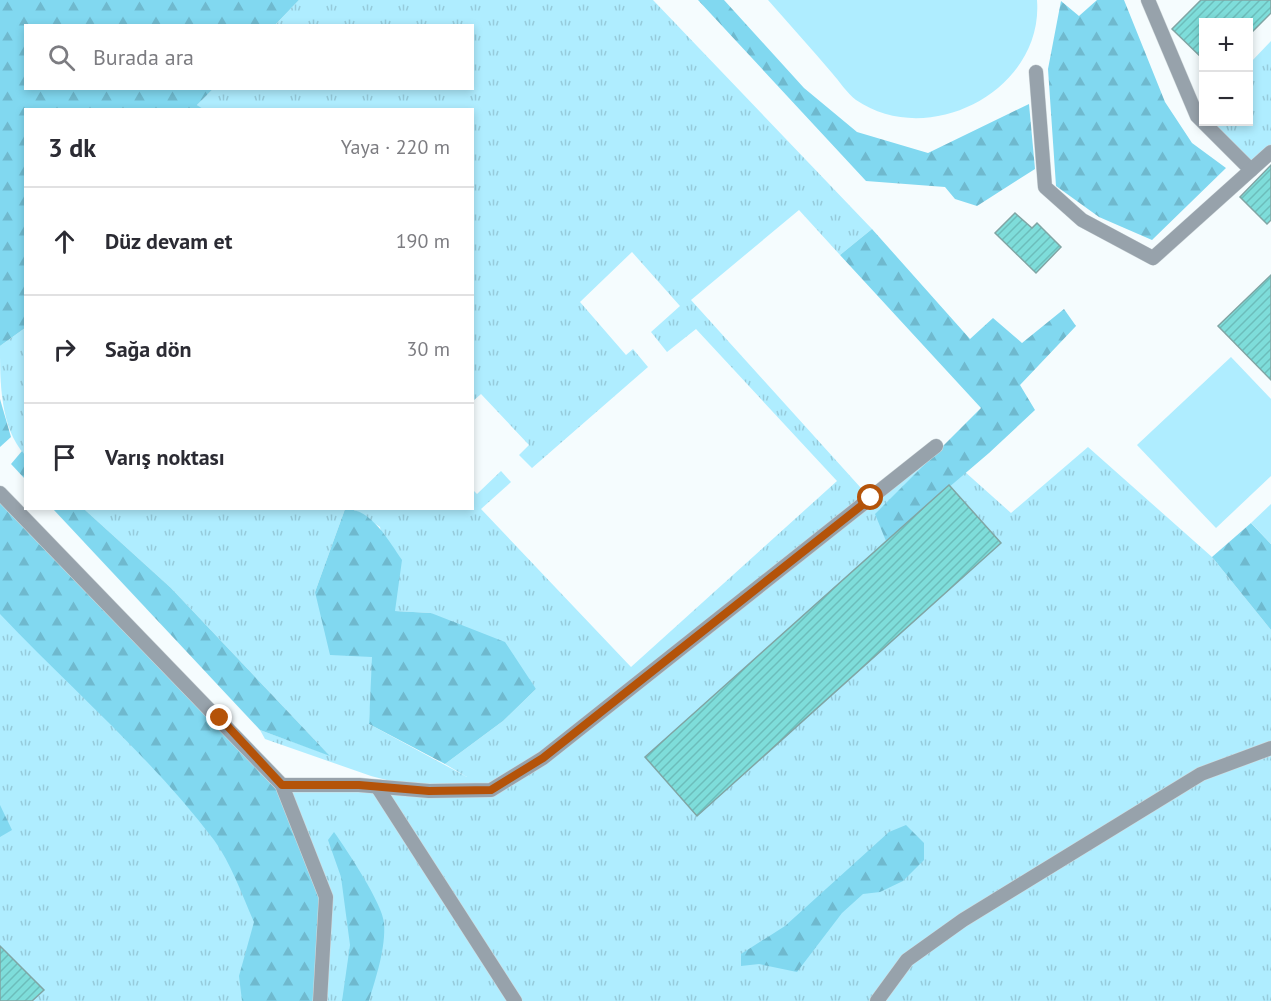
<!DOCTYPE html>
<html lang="tr">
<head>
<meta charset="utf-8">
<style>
	body { margin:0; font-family:"PT Sans",sans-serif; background:#f7f7f7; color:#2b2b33 }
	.controls { position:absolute; right:18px; top:18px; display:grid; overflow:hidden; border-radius:0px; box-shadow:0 3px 9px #0003 }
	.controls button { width:54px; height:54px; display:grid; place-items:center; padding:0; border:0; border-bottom:2px solid #e1e1e2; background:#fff; color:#2b2b33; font:30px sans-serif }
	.stop { position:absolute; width:18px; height:18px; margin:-14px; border:4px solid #b45309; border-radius:50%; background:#fff }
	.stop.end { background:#b45309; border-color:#fff; box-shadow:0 2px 6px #0008 }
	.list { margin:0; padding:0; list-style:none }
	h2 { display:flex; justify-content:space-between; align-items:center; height:78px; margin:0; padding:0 24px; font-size:26px }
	h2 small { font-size:20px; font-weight:400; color:#7c7c81 }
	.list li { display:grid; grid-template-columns:39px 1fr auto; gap:18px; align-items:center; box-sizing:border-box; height:108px; padding:0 24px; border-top:2px solid #e1e1e2 }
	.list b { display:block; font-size:22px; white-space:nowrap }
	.list em { font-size:20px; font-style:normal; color:#7c7c81 }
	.icon { flex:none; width:33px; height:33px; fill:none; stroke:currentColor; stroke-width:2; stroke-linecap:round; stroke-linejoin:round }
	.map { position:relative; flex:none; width:1271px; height:1001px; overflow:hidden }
	.search { position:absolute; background:#fff; box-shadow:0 3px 9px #0003; left:24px; top:24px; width:450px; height:66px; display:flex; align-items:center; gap:15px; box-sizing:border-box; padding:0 21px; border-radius:0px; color:#7c7c81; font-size:22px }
	.panel { position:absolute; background:#fff; box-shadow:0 3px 9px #0003; left:24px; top:108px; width:450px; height:402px; border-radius:0px }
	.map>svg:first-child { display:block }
	.grass { fill:url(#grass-tufts) }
	.forest { fill:url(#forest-firs) }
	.pitch { fill:#afedff }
	.building { fill:url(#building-hatch); stroke:#80a5a4; stroke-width:1.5 }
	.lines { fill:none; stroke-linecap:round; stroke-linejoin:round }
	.lane-casing { stroke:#d1d9dc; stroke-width:15 }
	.lane { stroke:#97a2ab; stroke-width:14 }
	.route { stroke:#b45309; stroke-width:8 }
</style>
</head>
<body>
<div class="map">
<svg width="1271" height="1001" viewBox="0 0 1271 1001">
	<defs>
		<pattern id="grass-tufts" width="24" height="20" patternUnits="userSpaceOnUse" patternTransform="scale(1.5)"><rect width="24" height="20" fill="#afedff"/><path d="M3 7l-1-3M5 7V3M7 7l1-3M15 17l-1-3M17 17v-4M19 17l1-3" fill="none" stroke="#96cbdb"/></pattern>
		<pattern id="forest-firs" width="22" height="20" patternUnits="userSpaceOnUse" patternTransform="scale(1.5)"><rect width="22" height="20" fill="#81d8f0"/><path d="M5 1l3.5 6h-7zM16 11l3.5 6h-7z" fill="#6fb9ce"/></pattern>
		<pattern id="building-hatch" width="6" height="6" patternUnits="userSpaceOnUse" patternTransform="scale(1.5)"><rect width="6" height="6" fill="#7eddda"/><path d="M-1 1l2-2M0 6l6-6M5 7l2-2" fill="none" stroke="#6cbdbb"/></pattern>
	</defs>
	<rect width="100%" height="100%" fill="#f5fcfe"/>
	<g class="grass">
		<path d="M299,0H653L872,229L840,255L799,210L691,300L870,498L936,446L1011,513L1088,447L1212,557L1271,630V1001H0V493L282,785L425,790L371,776L265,739L260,730L329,755L171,588L84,509H345L315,592L373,657L369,724L467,777L445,764L503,721L536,689L431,613L395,611L380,527L353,509L472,508L473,490L477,494L501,471L511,482L481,509L631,667L837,481L696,329L667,352L651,332L680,306L632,252L580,302L626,355L633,349L648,367L532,468L519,455L529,445L481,394L473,401L472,110H203L197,105L213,89L472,88V26L275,25Z"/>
		<path d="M1271,41V152L1251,170L1197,116L1203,109L1204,122H1248L1249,64Z"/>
		<path d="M25,328V455C0,428 0,382 0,346Z"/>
	</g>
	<g class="forest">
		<path d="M0,0H299L275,25L26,26V88L213,89L197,105L203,109L26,110L25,328L0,346Z"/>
		<path d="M698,0H724L804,88L857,132L928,153L1029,104L1035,169L977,206L955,199L945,187L866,181Z"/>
		<path d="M1097,0H1124L1165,102L1192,143L1226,168L1152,240L1099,217L1056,186L1048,69L1061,1L1079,16Z"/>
		<path d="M872,229L970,339L993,318L1022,343L1064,309L1076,326L1020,385L1035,410L989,453L886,541L875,514L981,408L840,255Z"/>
		<path d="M0,399L11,437L0,447Z"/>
		<path d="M22,451L25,455V479L11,464Z"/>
		<path d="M0,493L282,785L326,897L319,1001H242L239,976L254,922C242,895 231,863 214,840C151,757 71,689 0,614Z"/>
		<path d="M53,509H84L171,588L330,756L260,730Z"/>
		<path d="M345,509C371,508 389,541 402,560L395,611L431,613L505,642L536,689L503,721L445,764L369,724L372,657L330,655L315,592Z"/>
		<path d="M1251,523L1271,544V630L1212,557Z"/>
		<path d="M0,805L12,830L0,837Z"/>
		<path d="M906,825L924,843V860L903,881L880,892L863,894L842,913L797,972L759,964L741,966V954L785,926L889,832Z"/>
		<path d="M334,832C346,849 383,904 384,923C386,948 376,977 369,1001H342L350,945L341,877L328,840Z"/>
	</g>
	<g class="pitch">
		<path d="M768,0H1037C1044,90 929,150 856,100C847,93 839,81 832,73C811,48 789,24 768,0Z"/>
		<path d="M1231,357L1271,399V476L1216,528L1137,445Z"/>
		<path d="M1271,504V544L1251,523Z"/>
	</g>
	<g class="building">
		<path d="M1201,0H1271V13L1251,33L1248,22H1204V60L1172,29Z"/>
		<path d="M1271,165V220L1267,224L1240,197Z"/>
		<path d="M1015,213L1032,228L1037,223L1061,247L1036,273L995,233Z"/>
		<path d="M1271,275V380L1218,326Z"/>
		<path d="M949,485L1001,543L697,816L645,757Z"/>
		<path d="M0,946L44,990L32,1001H0Z"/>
	</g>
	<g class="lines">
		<defs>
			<g id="lane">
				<path d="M1148,0L1197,116L1251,170"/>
				<path d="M1036,72L1045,187L1082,220L1153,258L1271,152"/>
				<path d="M0,493L282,785L326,897L320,1001"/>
				<path d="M282,785H359L429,791L491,790L543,758L936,446"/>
				<path d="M378,788L515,1001"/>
				<path d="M877,1001L907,960L963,920L1201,774L1271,748"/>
			</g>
		</defs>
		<use href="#lane" class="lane-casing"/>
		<use href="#lane" class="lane"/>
	</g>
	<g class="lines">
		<path class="route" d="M220,718L282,785H359L429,791L491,790L543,758L871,498"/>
	</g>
</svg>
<div class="controls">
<button>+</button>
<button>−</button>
</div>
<div class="stop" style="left:871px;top:498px"></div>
<div class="stop end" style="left:220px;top:718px"></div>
<div class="search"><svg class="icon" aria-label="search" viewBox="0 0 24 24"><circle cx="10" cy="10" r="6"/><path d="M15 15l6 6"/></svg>Burada ara</div>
<section class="panel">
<h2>3 dk<small>Yaya · 220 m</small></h2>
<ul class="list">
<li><svg class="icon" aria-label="ahead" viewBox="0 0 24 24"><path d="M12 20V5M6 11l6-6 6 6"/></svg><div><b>Düz devam et</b></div><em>190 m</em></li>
<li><svg class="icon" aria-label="right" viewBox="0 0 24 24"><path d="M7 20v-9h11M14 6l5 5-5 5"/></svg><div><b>Sağa dön</b></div><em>30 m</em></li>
<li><svg class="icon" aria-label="arrive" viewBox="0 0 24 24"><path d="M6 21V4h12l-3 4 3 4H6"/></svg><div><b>Varış noktası</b></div></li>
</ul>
</section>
</div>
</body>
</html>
